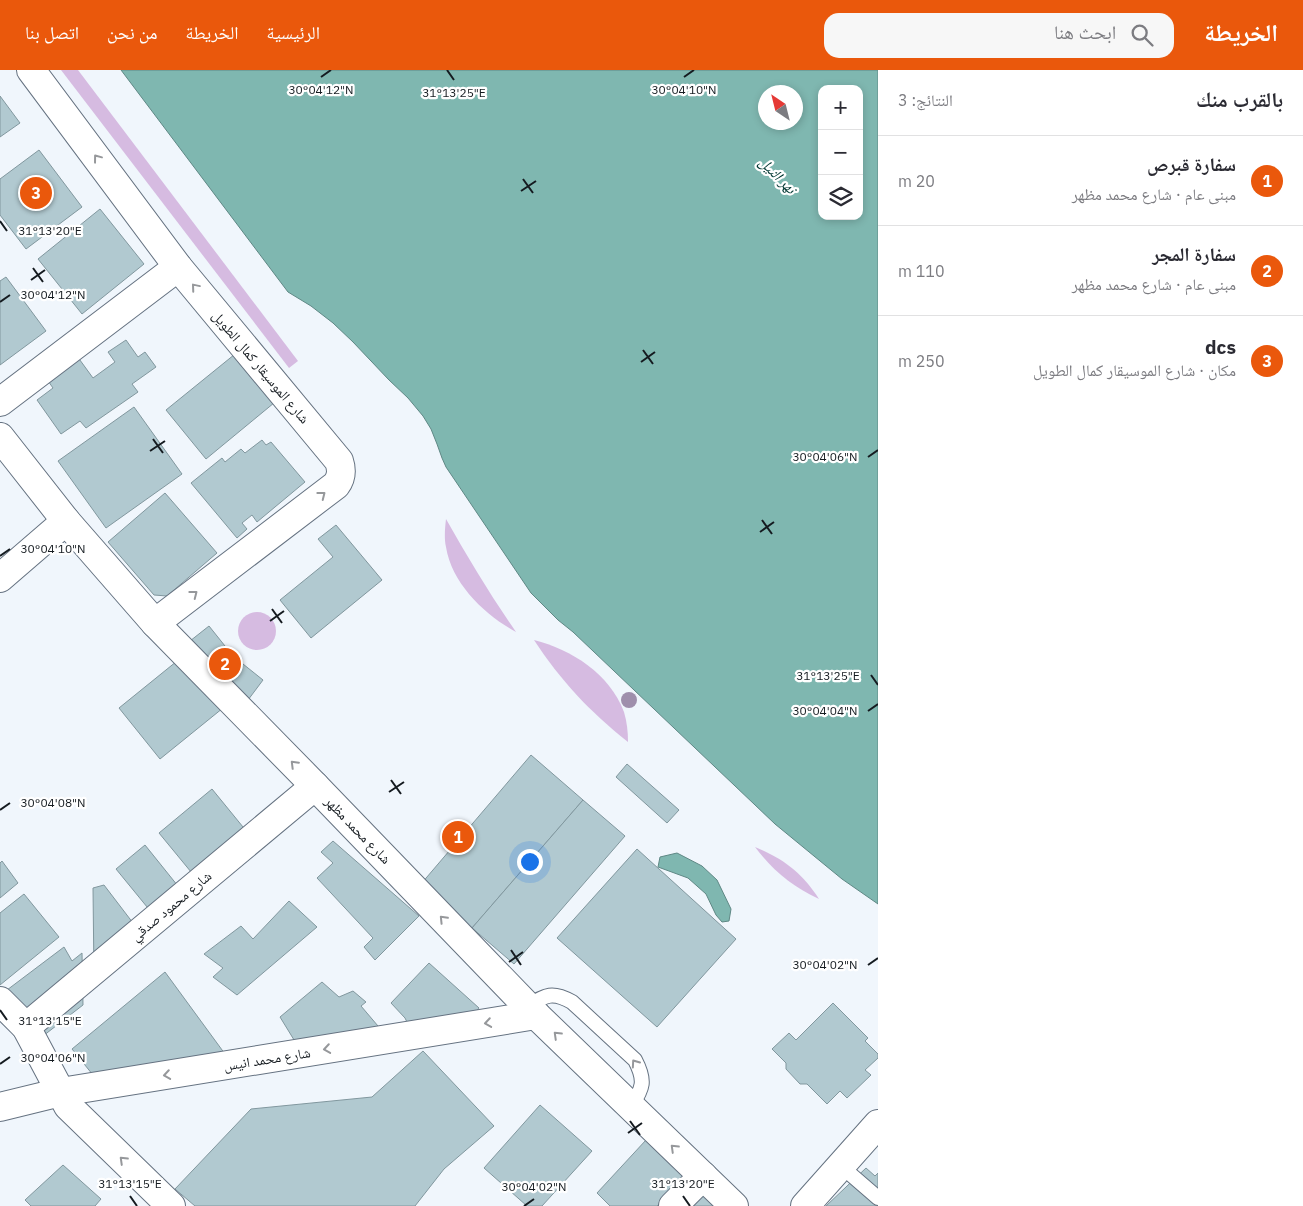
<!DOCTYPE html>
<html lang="ar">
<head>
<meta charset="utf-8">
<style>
	body { margin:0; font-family:"IBM Plex Sans","Noto Naskh Arabic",sans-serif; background:#f7f7f7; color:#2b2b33; direction:rtl }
	.controls { position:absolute; right:15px; top:15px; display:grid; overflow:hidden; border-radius:10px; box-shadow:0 2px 8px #0003 }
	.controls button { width:45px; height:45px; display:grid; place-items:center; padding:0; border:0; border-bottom:1px solid #e1e1e2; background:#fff; color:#2b2b33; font:25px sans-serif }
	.compass { position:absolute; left:758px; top:15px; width:45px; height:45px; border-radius:50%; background:#fff; box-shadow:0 2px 8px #0003; rotate:325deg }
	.you { position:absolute; left:529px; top:791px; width:18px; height:18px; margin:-12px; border:4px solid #fff; border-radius:50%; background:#1a73e8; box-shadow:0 0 0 8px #1a73e833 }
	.badge { display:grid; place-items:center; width:32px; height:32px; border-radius:50%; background:#ea580c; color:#fff; font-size:16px; font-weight:700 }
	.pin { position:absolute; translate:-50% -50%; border:2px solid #fff; box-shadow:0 1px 5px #0006 }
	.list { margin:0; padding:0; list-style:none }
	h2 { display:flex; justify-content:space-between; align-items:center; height:65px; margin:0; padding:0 20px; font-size:21px }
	h2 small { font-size:16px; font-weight:400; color:#7c7c81 }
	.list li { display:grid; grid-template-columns:32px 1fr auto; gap:15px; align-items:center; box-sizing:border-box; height:90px; padding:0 20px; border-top:1px solid #e1e1e2 }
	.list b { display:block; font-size:19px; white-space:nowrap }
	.list p { margin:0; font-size:16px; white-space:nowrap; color:#7c7c81 }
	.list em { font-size:16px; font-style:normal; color:#7c7c81 }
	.icon { flex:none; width:28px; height:28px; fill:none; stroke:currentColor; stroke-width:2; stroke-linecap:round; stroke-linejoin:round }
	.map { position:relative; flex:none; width:878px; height:1136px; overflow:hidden; direction:ltr }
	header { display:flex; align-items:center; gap:30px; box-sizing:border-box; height:70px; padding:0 25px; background:#ea580c; color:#fff }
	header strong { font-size:24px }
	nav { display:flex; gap:28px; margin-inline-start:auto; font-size:18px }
	.search { width:350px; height:45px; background:#f7f7f7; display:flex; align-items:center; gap:12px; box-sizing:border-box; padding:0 18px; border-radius:15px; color:#7c7c81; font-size:19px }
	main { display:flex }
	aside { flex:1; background:#fff }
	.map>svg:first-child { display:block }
	.green { fill:#d6bbe1 }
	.water { fill:#7fb7b0; stroke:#5f8885; fill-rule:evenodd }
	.building { fill:#b1c9d0; stroke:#81979e }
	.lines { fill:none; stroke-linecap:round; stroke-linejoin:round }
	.service-casing { stroke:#657281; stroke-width:16 }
	.minor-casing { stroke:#657281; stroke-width:30 }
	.tertiary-casing { stroke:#657281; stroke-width:30 }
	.service { stroke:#fff; stroke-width:14 }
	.minor { stroke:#fff; stroke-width:28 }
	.tertiary { stroke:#fff; stroke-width:28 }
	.tree { fill:#9f8fac }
	.oneway { stroke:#96989b }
	.ticks { fill:none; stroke:#151b20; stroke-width:2 }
	.labels { text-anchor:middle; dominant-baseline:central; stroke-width:4.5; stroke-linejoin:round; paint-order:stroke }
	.street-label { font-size:14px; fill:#151b20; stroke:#fff }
	.water-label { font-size:15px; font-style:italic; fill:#003732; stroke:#fff }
	.ticks-label { font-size:12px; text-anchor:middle; fill:#151b20; stroke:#fff; stroke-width:4.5; stroke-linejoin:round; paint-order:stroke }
</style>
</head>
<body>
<header>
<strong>الخريطة</strong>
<div class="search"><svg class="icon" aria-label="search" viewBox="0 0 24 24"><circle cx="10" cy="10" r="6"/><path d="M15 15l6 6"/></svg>ابحث هنا</div>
<nav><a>الرئيسية</a><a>الخريطة</a><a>من نحن</a><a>اتصل بنا</a></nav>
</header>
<main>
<aside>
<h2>بالقرب منك<small>النتائج: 3</small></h2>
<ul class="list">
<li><span class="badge">1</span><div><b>سفارة قبرص</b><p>مبنى عام · شارع محمد مظهر</p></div><em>20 m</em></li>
<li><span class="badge">2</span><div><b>سفارة المجر</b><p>مبنى عام · شارع محمد مظهر</p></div><em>110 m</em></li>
<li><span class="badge">3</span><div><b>dcs</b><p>مكان · شارع الموسيقار كمال الطويل</p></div><em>250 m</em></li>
</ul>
</aside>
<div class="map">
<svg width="878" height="1136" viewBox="0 0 878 1136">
	<rect width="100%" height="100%" fill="#f0f6fc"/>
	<g class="green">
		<path d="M61,0H78L298,291L289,298Z"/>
		<path d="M446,449C468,488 491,526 516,562C485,545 452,514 446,477C444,468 445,458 446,449Z"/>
		<circle cx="257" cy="561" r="19"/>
		<path d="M534,570C572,580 609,603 624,642C627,652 628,662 628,672C589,641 561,611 534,570Z"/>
		<path d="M755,777C784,789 802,803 819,829C792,816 774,802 755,777Z"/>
	</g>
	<g class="water">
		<path d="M121,0H878V834L842,809L775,754L573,562L558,550L531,523L446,397L442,388L437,374L431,359L423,346L408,328L389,310L353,272L333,253L311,236L288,222ZM822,19H859V146H822ZM766,22H796V52H766Z"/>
		<path d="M677,783L702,796L717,810L731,839L729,851L722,852L716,845L706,824L688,808L658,797L660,787Z"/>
	</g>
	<g class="building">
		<path d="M0,26L20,53L0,67Z"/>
		<path d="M39,80L82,137L26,179L0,145V109Z"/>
		<path d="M100,139L144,194L82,244L38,189Z"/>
		<path d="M6,207L46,261L0,295V211Z"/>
		<path d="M126,270L138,287L145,282L156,297L132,314L138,322L86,358L80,351L61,364L37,330L53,318L46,308L77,286L93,308L115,292L108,282Z"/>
		<path d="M240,280L280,328L206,389L166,340Z"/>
		<path d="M134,337L182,404L106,458L58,391Z"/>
		<path d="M262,370L266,375L271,372L305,412L257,452L252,445L242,453L247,459L237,468L191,413L222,388L225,392L241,379L245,383Z"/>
		<path d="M165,423L217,483L167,526L154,525L108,472Z"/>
		<path d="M336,455L382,510L311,568L280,530L333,487L318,469Z"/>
		<path d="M209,556L233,586L263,610L248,630L190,571Z"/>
		<path d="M182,587L223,638L160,689L119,638Z"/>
		<path d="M531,685L583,730L472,858L421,814Z"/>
		<path d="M627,694L679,740L667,753L616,707Z"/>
		<path d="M212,719L252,768L196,808L159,763Z"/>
		<path d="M583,730L625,766L514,894L472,858Z"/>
		<path d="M333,771L419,846L375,890L364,877L373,868L317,808L333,793L321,782Z"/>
		<path d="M145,775L190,831L161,854L116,799Z"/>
		<path d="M637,779L736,869L657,957L557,868Z"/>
		<path d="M2,791L18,813L0,828V793Z"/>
		<path d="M104,815L146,870L94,908L93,818Z"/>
		<path d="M24,824L59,867L0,915V843Z"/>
		<path d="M289,831L317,857L237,925L213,907L223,898L204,884L241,856L253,869Z"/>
		<path d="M64,877L72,891L82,883L83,935L43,966L7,920Z"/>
		<path d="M429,893L479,938L468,951L409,956L405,948L391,933Z"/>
		<path d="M165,902L225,984L97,1010L72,979Z"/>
		<path d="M322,912L339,927L353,921L366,932L361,936L378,956L367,965L358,966L351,960L340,971L299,978L280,947Z"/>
		<path d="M833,933L868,968L865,971L878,984V988L865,1000L871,1005L847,1028L840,1021L827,1034L807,1014H800L786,999V993L772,979L789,963L796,970Z"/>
		<path d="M423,981L494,1056L444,1099L415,1136H195L175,1119L251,1039L372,1027Z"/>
		<path d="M540,1035L592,1081L542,1136H527L484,1098Z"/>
		<path d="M646,1070L687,1108L657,1136H610L597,1123Z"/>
		<path d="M63,1095L101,1129L95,1136H31L25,1130Z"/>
		<path d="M866,1098L875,1106L878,1103V1136H826Z"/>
		<path d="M703,1117L724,1136H687Z"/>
	</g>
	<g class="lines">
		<defs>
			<g id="service">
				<path d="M528,936C546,925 552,921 572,932L635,990C646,1011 643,1018 631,1037"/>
				<path d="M841,1096L878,1128"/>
			</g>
			<g id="minor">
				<path d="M31,0L178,197L339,391C342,400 342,407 336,415L155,553"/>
				<path d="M0,332L178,197"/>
				<path d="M0,508L66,451"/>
				<path d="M0,931L26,957L68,1036L171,1136"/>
				<path d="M26,957L315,716"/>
				<path d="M0,1037L61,1022L536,945"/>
				<path d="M673,1136L703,1106"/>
				<path d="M805,1136L878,1054"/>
			</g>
			<path id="tertiary" d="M0,367L66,451L155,553L315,716L536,945L734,1136"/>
		</defs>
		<use href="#service" class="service-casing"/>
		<use href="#minor" class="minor-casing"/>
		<use href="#tertiary" class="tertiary-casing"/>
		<use href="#service" class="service"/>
		<use href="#minor" class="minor"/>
		<use href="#tertiary" class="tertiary"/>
	</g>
	<circle class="tree" cx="629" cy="630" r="8"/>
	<defs><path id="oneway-chevron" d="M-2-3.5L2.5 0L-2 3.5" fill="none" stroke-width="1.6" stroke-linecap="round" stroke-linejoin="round" transform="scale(1.25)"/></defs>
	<g class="oneway">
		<use href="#oneway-chevron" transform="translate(97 88) rotate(-127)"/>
		<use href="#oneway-chevron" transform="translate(195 217) rotate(-130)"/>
		<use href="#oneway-chevron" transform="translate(322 425) rotate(-38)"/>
		<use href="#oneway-chevron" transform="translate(194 524) rotate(-38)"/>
		<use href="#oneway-chevron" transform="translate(294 694) rotate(-135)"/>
		<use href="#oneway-chevron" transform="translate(443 849) rotate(-134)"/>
		<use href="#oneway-chevron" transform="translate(488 953) rotate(171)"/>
		<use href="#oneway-chevron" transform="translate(557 965) rotate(-136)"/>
		<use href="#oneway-chevron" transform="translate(327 979) rotate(171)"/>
		<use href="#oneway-chevron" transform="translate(635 993) rotate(-125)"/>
		<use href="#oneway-chevron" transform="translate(167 1005) rotate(171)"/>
		<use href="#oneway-chevron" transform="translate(674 1078) rotate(-136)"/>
		<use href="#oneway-chevron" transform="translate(123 1090) rotate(-136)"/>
	</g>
	<path class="ticks" d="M447,0L454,10M321,7L331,0M684,7L694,0M523,109L533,123M521,121L536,111M0,151L7,161M33,198L43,212M31,210L45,200M0,232L10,225M643,280L653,294M641,292L655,282M153,369L163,383M150,381L165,371M868,387L878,380M762,450L772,464M760,462L774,452M0,486L10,479M272,539L282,553M270,551L284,541M871,605L878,615M868,641L878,634M391,710L401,724M389,722L404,712M0,740L10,733M511,880L521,895M509,892L523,882M868,895L878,888M0,940L7,950M0,994L10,987M630,1051L640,1065M628,1063L642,1053M130,1126L137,1136M683,1126L690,1136M524,1136L534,1129"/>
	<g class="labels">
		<g class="street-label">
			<text transform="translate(261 297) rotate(50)">شارع الموسيقار كمال الطويل</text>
			<text transform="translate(358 760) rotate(46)">شارع محمد مظهر</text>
			<text transform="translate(171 836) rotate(-40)">شارع محمود صدقي</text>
			<text transform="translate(267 989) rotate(-9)">شارع محمد انيس</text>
		</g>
		<g class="water-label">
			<text transform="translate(778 105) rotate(45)">نهر النيل</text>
		</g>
	</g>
	<g class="ticks-label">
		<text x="321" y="24">30°04'12"N</text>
		<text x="684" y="24">30°04'10"N</text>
		<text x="454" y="27">31°13'25"E</text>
		<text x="50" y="165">31°13'20"E</text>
		<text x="53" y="229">30°04'12"N</text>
		<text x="825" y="391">30°04'06"N</text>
		<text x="53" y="483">30°04'10"N</text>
		<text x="828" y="610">31°13'25"E</text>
		<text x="825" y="645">30°04'04"N</text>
		<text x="53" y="737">30°04'08"N</text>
		<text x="825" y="899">30°04'02"N</text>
		<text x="50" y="955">31°13'15"E</text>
		<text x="53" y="992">30°04'06"N</text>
		<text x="130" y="1118">31°13'15"E</text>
		<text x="683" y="1118">31°13'20"E</text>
		<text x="534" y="1121">30°04'02"N</text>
	</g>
</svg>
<div class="controls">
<button>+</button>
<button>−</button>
<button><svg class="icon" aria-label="layers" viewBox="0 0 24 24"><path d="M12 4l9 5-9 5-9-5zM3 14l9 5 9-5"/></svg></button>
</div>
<svg class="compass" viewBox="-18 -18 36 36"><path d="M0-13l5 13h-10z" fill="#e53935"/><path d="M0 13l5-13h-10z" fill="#7c7c81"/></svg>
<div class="you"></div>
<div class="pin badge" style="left:458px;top:767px">1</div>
<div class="pin badge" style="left:225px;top:594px">2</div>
<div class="pin badge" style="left:36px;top:123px">3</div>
</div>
</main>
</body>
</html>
